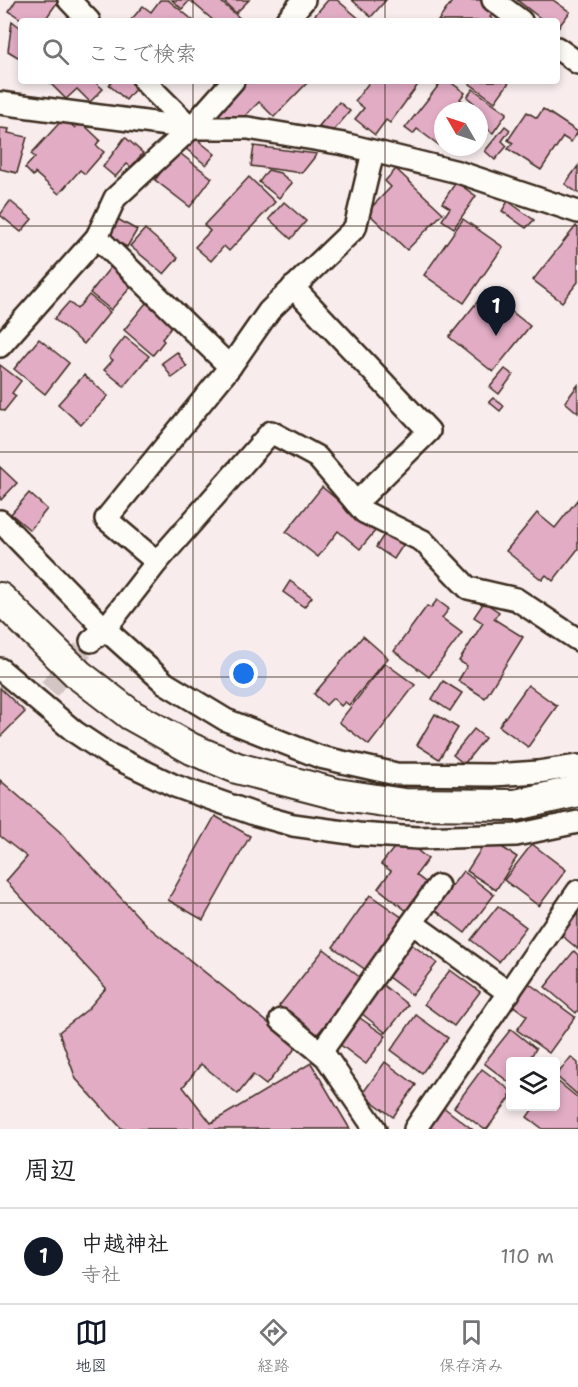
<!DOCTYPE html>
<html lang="ja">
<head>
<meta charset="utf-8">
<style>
	body { margin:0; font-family:"Shantell Sans","Klee One",sans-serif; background:#f2f2f2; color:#202124 }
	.controls { position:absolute; right:18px; bottom:18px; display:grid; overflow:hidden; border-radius:6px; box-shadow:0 3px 9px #0003 }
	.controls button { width:54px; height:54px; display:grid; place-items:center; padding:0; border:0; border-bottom:2px solid #e0e0e0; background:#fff; color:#202124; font:30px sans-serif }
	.compass { position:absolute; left:434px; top:102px; width:54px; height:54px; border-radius:50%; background:#fff; box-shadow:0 3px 9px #0003; rotate:309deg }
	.you { position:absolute; left:244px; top:674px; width:21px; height:21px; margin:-15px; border:4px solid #fff; border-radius:50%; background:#1a73e8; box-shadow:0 0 0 9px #1a73e833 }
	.badge { display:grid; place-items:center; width:39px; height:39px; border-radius:50%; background:#111827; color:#fff; font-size:20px; font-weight:700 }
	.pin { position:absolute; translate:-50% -50px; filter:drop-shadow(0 2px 3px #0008) }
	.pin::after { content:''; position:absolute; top:32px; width:21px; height:18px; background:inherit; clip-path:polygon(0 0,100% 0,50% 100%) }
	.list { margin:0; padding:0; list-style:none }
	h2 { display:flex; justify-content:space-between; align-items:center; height:78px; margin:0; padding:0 24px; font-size:26px }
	h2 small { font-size:20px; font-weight:400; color:#757577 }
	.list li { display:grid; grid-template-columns:39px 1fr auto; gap:18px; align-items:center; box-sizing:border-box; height:96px; padding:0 24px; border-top:2px solid #e0e0e0 }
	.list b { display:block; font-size:22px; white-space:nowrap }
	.list p { margin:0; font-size:20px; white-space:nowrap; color:#757577 }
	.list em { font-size:20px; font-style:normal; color:#757577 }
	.icon { flex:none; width:33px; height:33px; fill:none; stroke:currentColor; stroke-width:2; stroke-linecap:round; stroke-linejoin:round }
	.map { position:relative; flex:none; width:578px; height:1129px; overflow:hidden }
	.search { position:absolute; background:#fff; box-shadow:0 3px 9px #0003; left:18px; right:18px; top:18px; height:66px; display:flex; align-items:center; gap:15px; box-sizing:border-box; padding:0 21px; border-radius:6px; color:#757577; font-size:22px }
	.sheet { height:174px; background:#fff }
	nav { display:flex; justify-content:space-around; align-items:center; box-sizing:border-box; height:84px; border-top:2px solid #e0e0e0; background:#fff; font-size:16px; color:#757577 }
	nav a { display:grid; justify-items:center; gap:3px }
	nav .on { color:#111827 }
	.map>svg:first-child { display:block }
	.building { fill:#e2acc5; stroke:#3b2a1e; stroke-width:1.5 }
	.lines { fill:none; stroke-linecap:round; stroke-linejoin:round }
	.street-tunnel { stroke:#d2c5c4; stroke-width:21; stroke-dasharray:21 10; stroke-linecap:butt }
	.street-casing { stroke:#3b2a1e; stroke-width:26 }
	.secondary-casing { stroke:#3b2a1e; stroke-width:34 }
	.street { stroke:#fdfcf7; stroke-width:21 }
	.secondary { stroke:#fdfcf7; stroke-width:30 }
	.grid { fill:none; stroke:#3b2a1e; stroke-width:1.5; stroke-opacity:0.55 }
</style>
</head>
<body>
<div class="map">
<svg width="578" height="1129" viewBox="0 0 578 1129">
	<rect width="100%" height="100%" fill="#f8eced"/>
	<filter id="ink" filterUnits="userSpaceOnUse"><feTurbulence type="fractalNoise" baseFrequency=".0167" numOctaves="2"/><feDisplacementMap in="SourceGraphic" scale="12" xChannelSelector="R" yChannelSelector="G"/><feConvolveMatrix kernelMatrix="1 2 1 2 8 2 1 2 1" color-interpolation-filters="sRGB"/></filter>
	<g filter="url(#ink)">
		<g class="building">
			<path d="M16,0H59L44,21H24L9,11Z"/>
			<path d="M160,0H168L194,21H130L143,6L151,12Z"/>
			<path d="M172,0H190L182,9Z"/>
			<path d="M194,0H219L243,21H214L192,2Z"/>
			<path d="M222,0H249L236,13Z"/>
			<path d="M328,0H337L362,21H310Z"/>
			<path d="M352,0H386L371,17Z"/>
			<path d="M453,0H484L496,9L490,17L495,21H438Z"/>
			<path d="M517,0H553L570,12L557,29V21H544Z"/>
			<path d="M12,21L21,28V59L8,51Z"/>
			<path d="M48,81H94L103,89L90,102L77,89L66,99Z"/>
			<path d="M112,81H138L140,83L126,100L109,85Z"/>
			<path d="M246,81H309L274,117L259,102L242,119L212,116Z"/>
			<path d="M370,81L420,82L390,123L386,120L375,135L355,119L364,108L355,101Z"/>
			<path d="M442,81H449L465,93L460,99L469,106L465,111H443V140L439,145L417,129L413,134L405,128Z"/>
			<path d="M466,81H510L495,102Z"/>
			<path d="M473,89L507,113L493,133L479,123V111H468L474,103L467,97Z"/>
			<path d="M339,102L350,111L330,135L319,126Z"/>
			<path d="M543,109L578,132L571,142L563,137L541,170L508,149L513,143L508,140L527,112L537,118Z"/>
			<path d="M64,118L75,128L81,122L100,140L96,145L104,152L85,174L80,170L59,194L35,173L33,176L25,168L35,157L31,154Z"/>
			<path d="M505,126L510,130L502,141L507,146L495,160L485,151Z"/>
			<path d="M0,128L9,129L8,133L27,137L17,173L0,169Z"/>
			<path d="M125,137L143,153L131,167L127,164L115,177L103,167Z"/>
			<path d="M194,137L215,154L206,165L185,148Z"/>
			<path d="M254,146L317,154L302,173L251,166Z"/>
			<path d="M177,151L212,178L190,207L155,180Z"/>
			<path d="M578,166V193L565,184Z"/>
			<path d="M396,169L443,213L407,250L367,212L391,187L385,181Z"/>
			<path d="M268,170L280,173L292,183L279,198L259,182Z"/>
			<path d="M249,177L275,202L229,251L224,246L211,261L195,247L210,231L204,225Z"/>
			<path d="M456,182L476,196L454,228L442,220L450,208L442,203Z"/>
			<path d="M10,201L32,219L21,232L0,215Z"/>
			<path d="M508,201L534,220L526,228L502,211Z"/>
			<path d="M284,202L306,221L291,239L269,219Z"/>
			<path d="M114,217L137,230L127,247L104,235Z"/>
			<path d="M463,219L503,247L464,303L424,275Z"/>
			<path d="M576,226L578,228V282L562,302L533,280Z"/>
			<path d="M145,229L178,258L164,274L130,246Z"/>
			<path d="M113,264L135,282L111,310L90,293Z"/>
			<path d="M486,291L530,326L493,372L449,337Z"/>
			<path d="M89,295L110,312L84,344L54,319L69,302L77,309Z"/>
			<path d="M146,303L173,325L162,339L164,341L153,355L124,330Z"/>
			<path d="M125,337L149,356L124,386L104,370L113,360L109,357Z"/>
			<path d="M39,339L69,363L45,394L14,369Z"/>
			<path d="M177,352L187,367L172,378L162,363Z"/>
			<path d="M0,365L21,381L12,393L16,396L4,411L0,409Z"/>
			<path d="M505,369L513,375L499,394L490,387Z"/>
			<path d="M84,375L108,396L81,425L58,404Z"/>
			<path d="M578,385V413L565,402Z"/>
			<path d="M493,398L504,406L500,411L489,402Z"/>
			<path d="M0,467L17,483L1,500L0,499Z"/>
			<path d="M322,487L375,531L360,549L338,531L318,557L286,532Z"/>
			<path d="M29,493L47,509L30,530L11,514Z"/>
			<path d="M578,499V549L553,581L546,575L542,580L506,551L537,513L555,528Z"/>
			<path d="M387,530L405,542L394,559L376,547Z"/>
			<path d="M290,581L312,597L304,607L283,592Z"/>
			<path d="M437,600L449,609L442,618L462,633L429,677L394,651L427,606L431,608Z"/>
			<path d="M484,602L499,612L494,619L523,637L485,698L458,681L467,666L459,661L483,623L474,617Z"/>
			<path d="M363,636L388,658L349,705L345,702L341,706L333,698L326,705L314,694Z"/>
			<path d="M385,663L415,685L369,745L339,722Z"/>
			<path d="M443,681L462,693L450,711L432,699Z"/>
			<path d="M528,685L557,706L528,747L499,726Z"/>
			<path d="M0,688L25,712L0,737Z"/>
			<path d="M435,714L458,728L439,759L417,745Z"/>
			<path d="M474,729L485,738L464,764L453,755Z"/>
			<path d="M0,780L59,831L146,925L297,1046L266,1085L253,1075L238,1094L201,1064L183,1087L211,1123L311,1063L350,1129H122L76,1079L59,1032L88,1009L106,988L6,881L27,857L0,836Z"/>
			<path d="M215,816L250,836L203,920L168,900Z"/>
			<path d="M402,838L428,859L416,875L429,885L408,912L378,888L391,871L381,864Z"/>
			<path d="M488,838L517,857L496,890L467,871Z"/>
			<path d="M532,844L566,870L539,906L504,880Z"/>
			<path d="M463,871L494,895L465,933L434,909Z"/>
			<path d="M370,895L403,918L366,970L333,947Z"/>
			<path d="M498,906L526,927L499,962L471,940Z"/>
			<path d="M578,913V949L561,935Z"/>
			<path d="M411,944L437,963L412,995L387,976Z"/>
			<path d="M324,949L362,979L316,1036L279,1006Z"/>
			<path d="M574,951L578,955V1010L576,1013L545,987Z"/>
			<path d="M450,970L480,992L454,1026L424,1004Z"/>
			<path d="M527,982L575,1017L549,1053L517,1030L527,1016L511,1004Z"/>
			<path d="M383,985L408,1005L386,1033L361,1013Z"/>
			<path d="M416,1015L448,1038L422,1073L391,1050Z"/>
			<path d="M357,1016L386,1036L366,1064L338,1043Z"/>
			<path d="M511,1029L536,1049L527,1062H510V1083L484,1063Z"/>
			<path d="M571,1057L578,1063V1095L556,1076Z"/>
			<path d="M385,1062L416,1085L393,1117L362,1094Z"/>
			<path d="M482,1069L510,1090V1098L487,1129H484L454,1107Z"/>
			<path d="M556,1080L578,1098V1129H543L527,1117L535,1106H556Z"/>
			<path d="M443,1107L472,1129H426Z"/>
		</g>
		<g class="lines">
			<path class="street-tunnel" d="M49,689L91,641"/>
			<defs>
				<g id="street">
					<path d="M69,0L89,21"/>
					<path d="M493,0L521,21"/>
					<path d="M286,21L304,0"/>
					<path d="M557,48L578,63"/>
					<path d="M144,81L191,128"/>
					<path d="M0,103L191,128H248L344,144L458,172L578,212"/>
					<path d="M97,237L115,198L191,128L233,81"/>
					<path d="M293,287L429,431L356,503"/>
					<path d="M0,346L97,237L230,367"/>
					<path d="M0,521L105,629L165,683L226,720L320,757L396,774L492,775L538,772L578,766"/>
					<path d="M157,562L106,519L230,367L269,311L355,228L373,152"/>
					<path d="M91,641L105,629L157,562L271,432L317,457L364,512L423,541L468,588L516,599L578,640"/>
					<path d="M0,669L75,732L108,754L175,786L257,815L293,825L358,834L418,838L516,835L578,822"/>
					<path d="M412,923L509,993"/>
					<path d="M281,1020L326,1057L375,1129"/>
					<path d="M321,1052L438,886"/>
					<path d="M415,1129L578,891"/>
				</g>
				<path id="secondary" d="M0,598L79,675L131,715L192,749L237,768L337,794L404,804L516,805L578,791"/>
			</defs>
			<use href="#street" class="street-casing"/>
			<use href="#secondary" class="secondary-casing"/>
			<use href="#street" class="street"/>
			<use href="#secondary" class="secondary"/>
		</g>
	</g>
	<path class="grid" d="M193,0V21M385,0V21M193,81V1129M385,81V1129M0,226H578M0,452H578M0,677H578M0,903H578"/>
</svg>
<div class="controls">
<button><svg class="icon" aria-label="layers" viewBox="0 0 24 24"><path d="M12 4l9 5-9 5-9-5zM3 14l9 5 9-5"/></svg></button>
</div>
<svg class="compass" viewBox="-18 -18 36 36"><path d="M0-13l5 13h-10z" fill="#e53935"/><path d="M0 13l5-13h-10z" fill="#757577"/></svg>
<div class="you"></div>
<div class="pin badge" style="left:496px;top:336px">1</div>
<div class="search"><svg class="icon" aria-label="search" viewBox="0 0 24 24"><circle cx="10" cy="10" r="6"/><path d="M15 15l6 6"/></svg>ここで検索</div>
</div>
<section class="sheet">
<h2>周辺<small></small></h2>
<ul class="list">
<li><span class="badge">1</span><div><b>中越神社</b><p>寺社</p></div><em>110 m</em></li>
</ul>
</section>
<nav>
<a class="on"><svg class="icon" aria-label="map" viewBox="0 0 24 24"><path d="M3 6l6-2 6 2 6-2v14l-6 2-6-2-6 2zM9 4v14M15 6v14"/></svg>地図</a>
<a><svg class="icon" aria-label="directions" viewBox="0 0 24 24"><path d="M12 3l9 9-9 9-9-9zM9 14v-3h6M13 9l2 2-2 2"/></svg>経路</a>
<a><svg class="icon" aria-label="saved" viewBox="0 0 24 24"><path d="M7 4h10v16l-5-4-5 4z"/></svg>保存済み</a>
</nav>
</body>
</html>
